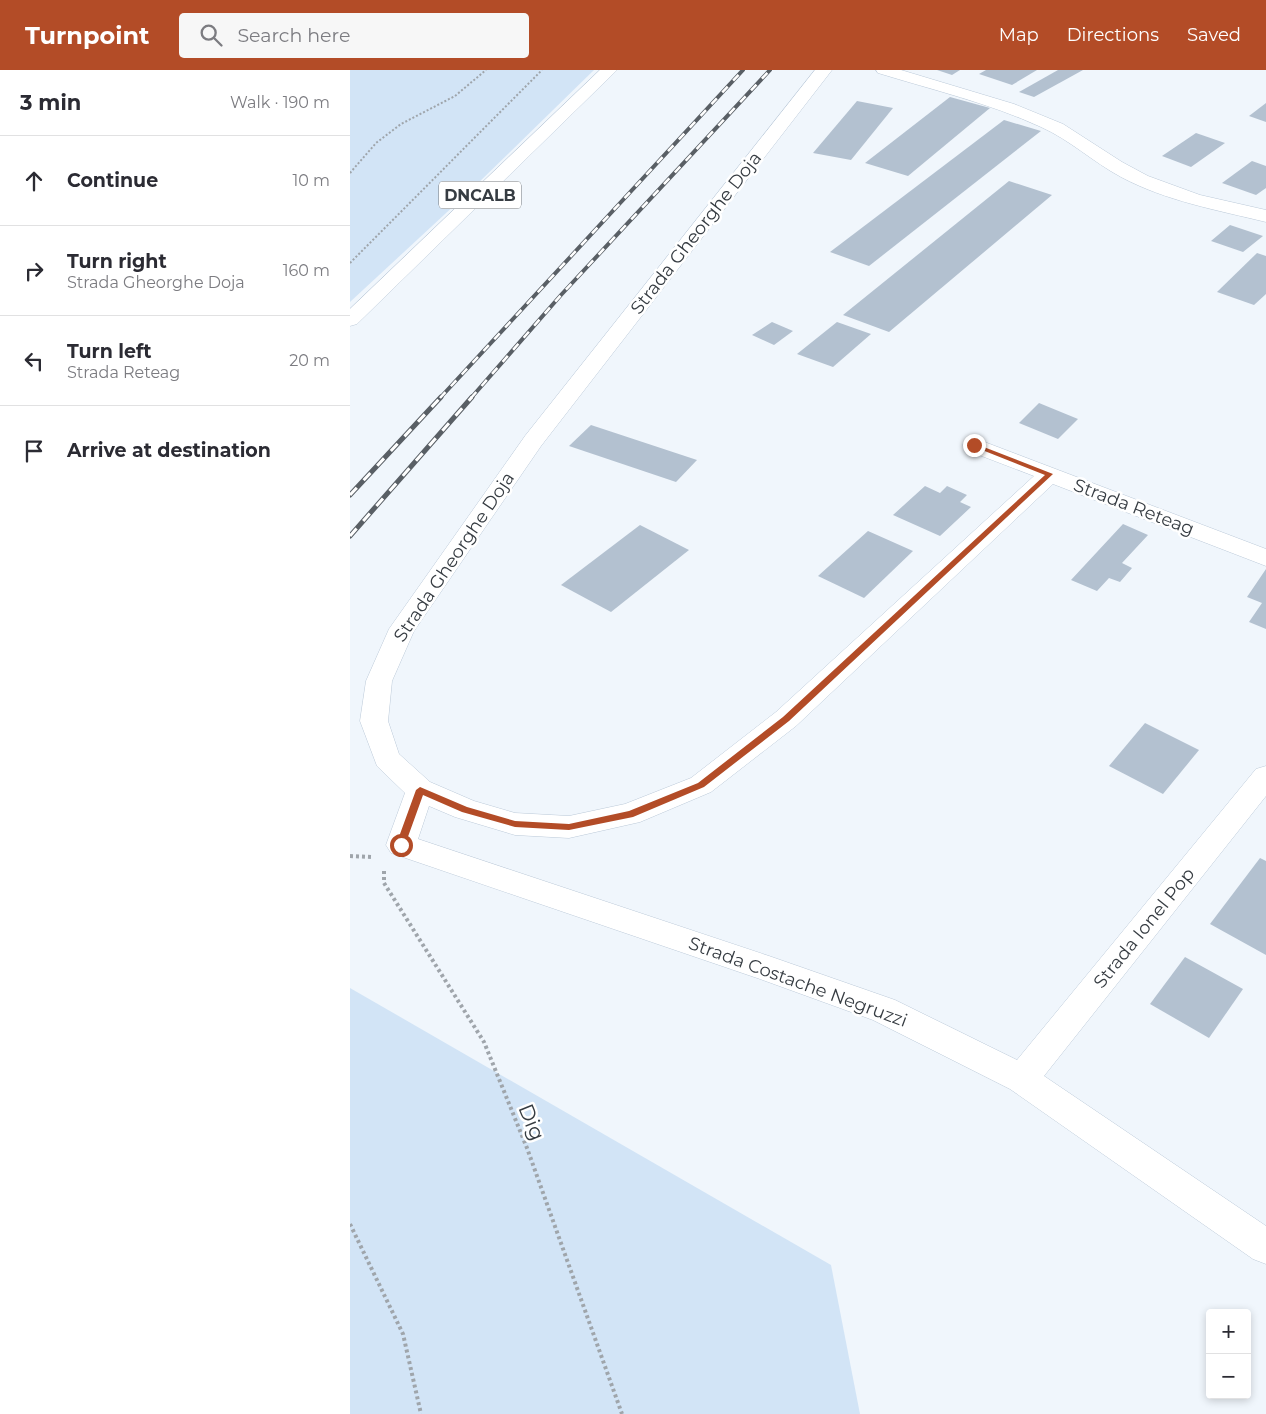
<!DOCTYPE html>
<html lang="en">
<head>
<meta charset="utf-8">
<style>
	body { margin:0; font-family:Montserrat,sans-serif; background:#f7f7f7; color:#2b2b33 }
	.controls { position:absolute; right:15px; bottom:15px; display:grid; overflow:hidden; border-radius:5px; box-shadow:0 2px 8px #0003 }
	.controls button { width:45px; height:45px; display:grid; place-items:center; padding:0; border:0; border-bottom:1px solid #e1e1e2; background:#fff; color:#2b2b33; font:25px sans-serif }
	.stop { position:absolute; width:15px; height:15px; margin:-11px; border:4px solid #b34c27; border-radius:50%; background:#fff }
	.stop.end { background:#b34c27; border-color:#fff; box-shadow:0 1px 5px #0008 }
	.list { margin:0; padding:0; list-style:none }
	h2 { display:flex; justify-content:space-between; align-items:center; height:65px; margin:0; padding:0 20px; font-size:21px }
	h2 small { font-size:16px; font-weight:400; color:#7c7c81 }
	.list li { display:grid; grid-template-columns:32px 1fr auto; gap:15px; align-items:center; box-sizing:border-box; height:90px; padding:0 20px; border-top:1px solid #e1e1e2 }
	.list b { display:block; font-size:19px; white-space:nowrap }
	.list p { margin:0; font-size:16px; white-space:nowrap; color:#7c7c81 }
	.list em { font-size:16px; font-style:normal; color:#7c7c81 }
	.icon { flex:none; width:28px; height:28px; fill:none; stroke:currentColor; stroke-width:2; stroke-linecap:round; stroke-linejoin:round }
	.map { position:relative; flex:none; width:916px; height:1344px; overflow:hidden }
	header { display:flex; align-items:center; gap:30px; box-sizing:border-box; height:70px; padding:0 25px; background:#b34c27; color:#fff }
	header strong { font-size:24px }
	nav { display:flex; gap:28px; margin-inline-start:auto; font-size:18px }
	.search { width:350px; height:45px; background:#f7f7f7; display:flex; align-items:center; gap:12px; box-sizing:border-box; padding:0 18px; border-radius:5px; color:#7c7c81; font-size:19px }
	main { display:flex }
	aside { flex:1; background:#fff }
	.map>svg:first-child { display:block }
	.green { fill:#d2e4f6 }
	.building { fill:#b3c1d0 }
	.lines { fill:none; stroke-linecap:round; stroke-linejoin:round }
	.street-casing { stroke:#bccad9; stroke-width:1 }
	.primary-casing { stroke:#bccad9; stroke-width:1 }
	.path-far1 { stroke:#9fa5ab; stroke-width:2; stroke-dasharray:2 2; stroke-linecap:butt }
	.path { stroke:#9fa5ab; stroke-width:4; stroke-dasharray:3 3; stroke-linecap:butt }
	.street { fill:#fff; fill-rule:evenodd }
	.primary { fill:#fff; fill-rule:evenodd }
	.rail-far1-casing { stroke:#595f65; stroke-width:4 }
	.rail-casing { stroke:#595f65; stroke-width:5 }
	.rail-far1 { stroke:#fff; stroke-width:2.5; stroke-dasharray:8; stroke-linecap:butt }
	.rail { stroke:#fff; stroke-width:3; stroke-dasharray:10; stroke-linecap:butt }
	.route { fill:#b34c27 }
	.labels { text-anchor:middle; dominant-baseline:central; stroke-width:5; stroke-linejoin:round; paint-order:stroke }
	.shield { fill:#fff; stroke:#72767b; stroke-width:1 }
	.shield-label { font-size:16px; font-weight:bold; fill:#363c42 }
	.street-label { font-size:18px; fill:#363c42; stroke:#fff }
	.near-street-label { font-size:21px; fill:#363c42; stroke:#fff }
</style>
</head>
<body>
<header>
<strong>Turnpoint</strong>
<div class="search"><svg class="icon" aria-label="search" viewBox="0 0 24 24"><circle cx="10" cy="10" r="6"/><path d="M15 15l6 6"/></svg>Search here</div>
<nav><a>Map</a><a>Directions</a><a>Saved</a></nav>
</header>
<main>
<aside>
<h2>3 min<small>Walk · 190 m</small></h2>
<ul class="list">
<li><svg class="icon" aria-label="ahead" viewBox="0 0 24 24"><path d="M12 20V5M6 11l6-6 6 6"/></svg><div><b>Continue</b></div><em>10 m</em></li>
<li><svg class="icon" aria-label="right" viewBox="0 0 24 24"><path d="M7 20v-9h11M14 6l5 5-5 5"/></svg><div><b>Turn right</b><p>Strada Gheorghe Doja</p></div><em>160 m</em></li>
<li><svg class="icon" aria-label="left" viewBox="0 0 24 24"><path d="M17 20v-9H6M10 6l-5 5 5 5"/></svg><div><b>Turn left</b><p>Strada Reteag</p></div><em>20 m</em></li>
<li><svg class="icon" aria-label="arrive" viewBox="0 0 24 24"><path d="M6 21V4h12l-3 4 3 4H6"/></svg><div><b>Arrive at destination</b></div></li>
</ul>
</aside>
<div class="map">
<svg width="916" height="1344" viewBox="0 0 916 1344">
	<rect width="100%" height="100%" fill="#f0f6fc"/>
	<g class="green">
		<path d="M0,0H244L122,119L0,232Z"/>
		<path d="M0,918L481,1195L510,1344H0Z"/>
	</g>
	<g class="building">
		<path d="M587,0H610L602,5Z"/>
		<path d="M636,0H687L662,15L629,4Z"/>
		<path d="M708,0H733L684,27L669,22Z"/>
		<path d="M600,27L640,38L558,106L515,93Z"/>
		<path d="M507,31L543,38L501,90L463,83Z"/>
		<path d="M916,33V52L899,46Z"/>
		<path d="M654,50L691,61L519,196L480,182Z"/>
		<path d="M846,63L875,73L841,97L812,86Z"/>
		<path d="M902,91L916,96V118L906,125L872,113Z"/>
		<path d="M659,111L702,125L539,262L493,245Z"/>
		<path d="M880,155L913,166L893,182L861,171Z"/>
		<path d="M907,183L916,186V224L904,235L867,222Z"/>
		<path d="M422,252L443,261L424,275L402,265Z"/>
		<path d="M487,252L521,264L483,297L447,284Z"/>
		<path d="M689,333L728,349L708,369L669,353Z"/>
		<path d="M241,355L347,390L326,412L219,376Z"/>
		<path d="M575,416L590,423L597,416L617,425L610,432L621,437L590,466L543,445Z"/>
		<path d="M773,454L798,465L772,493L782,498L770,512L759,508L747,521L721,510Z"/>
		<path d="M290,455L339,480L261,542L211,515Z"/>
		<path d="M518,461L563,481L514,528L468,506Z"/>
		<path d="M916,499V559L899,552L912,533L897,527Z"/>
		<path d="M795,653L849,680L813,724L759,696Z"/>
		<path d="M910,788L916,791V885L860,854Z"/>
		<path d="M835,887L893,919L859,968L800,934Z"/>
	</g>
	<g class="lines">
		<defs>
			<g id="street">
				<path d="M465,0H482L191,376L64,561L42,611L38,651L49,684L80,712L124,731L165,743L219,746L275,734L341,708L426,642L684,406L616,380L613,375L616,370L624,368L916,479V496L703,414L446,656L361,722L290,752L219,768L165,765L105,747L79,736L68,769L419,886L545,930L667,990L906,699L916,696V726L694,1006L916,1156V1194L903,1189L660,1019L523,950L410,909L41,783L36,775L55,723L27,696L10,651L16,611L39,559L175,366Z"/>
				<path d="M526,0H551L664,34L713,54L772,92L798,106L850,125L916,140V152C867,140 816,131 771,107C743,92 720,70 691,57C639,33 583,20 528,3Z"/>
			</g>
			<path id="primary" d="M250,0H267L7,254L0,256V239Z"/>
		</defs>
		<use href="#street" class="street-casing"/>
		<use href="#primary" class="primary-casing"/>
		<g class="path-far1">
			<path d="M0,103L26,73L51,54L105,26L136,0"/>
			<path d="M0,193L192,0"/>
		</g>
		<g class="path">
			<path d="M0,786L21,787"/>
			<path d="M34,801V813L134,972L177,1078L272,1344"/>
			<path d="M0,1154L53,1264L71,1344"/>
		</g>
		<use href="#street" class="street"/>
		<use href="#primary" class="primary"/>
		<defs>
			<g id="rail-far1">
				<path d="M90,328L393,0"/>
				<path d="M121,328L211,225L420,0"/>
			</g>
			<g id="rail">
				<path d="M0,425L91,327"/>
				<path d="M0,466L122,327"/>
			</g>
		</defs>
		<use href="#rail-far1" class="rail-far1-casing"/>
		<use href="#rail" class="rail-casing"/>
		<use href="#rail-far1" class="rail-far1"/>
		<use href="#rail" class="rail"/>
	</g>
	<path class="route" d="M622,374H626L703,404L439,651L354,717L283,747L219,760L165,757L112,742L73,725L55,775L51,778L48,777L46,775L66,720L70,717L117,737L165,751L219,754L279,741L348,713L433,647L695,405L622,376Z"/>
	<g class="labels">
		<rect class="shield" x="89" y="111.5" width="82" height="27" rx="4"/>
		<g class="shield-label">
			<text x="130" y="125">DNCALB</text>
		</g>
		<g class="street-label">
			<text transform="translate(346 163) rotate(-52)">Strada Gheorghe Doja</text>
			<text transform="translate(784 437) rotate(21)">Strada Reteag</text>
			<text transform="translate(104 487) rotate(-56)">Strada Gheorghe Doja</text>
			<text transform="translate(794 858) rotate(-51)">Strada Ionel Pop</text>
			<text transform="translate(448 912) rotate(20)">Strada Costache Negruzzi</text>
		</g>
		<g class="near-street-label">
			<text transform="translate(182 1052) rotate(68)">Dig</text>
		</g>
	</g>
</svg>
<div class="controls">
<button>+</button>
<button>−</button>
</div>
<div class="stop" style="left:51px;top:775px"></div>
<div class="stop end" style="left:624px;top:375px"></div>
</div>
</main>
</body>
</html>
